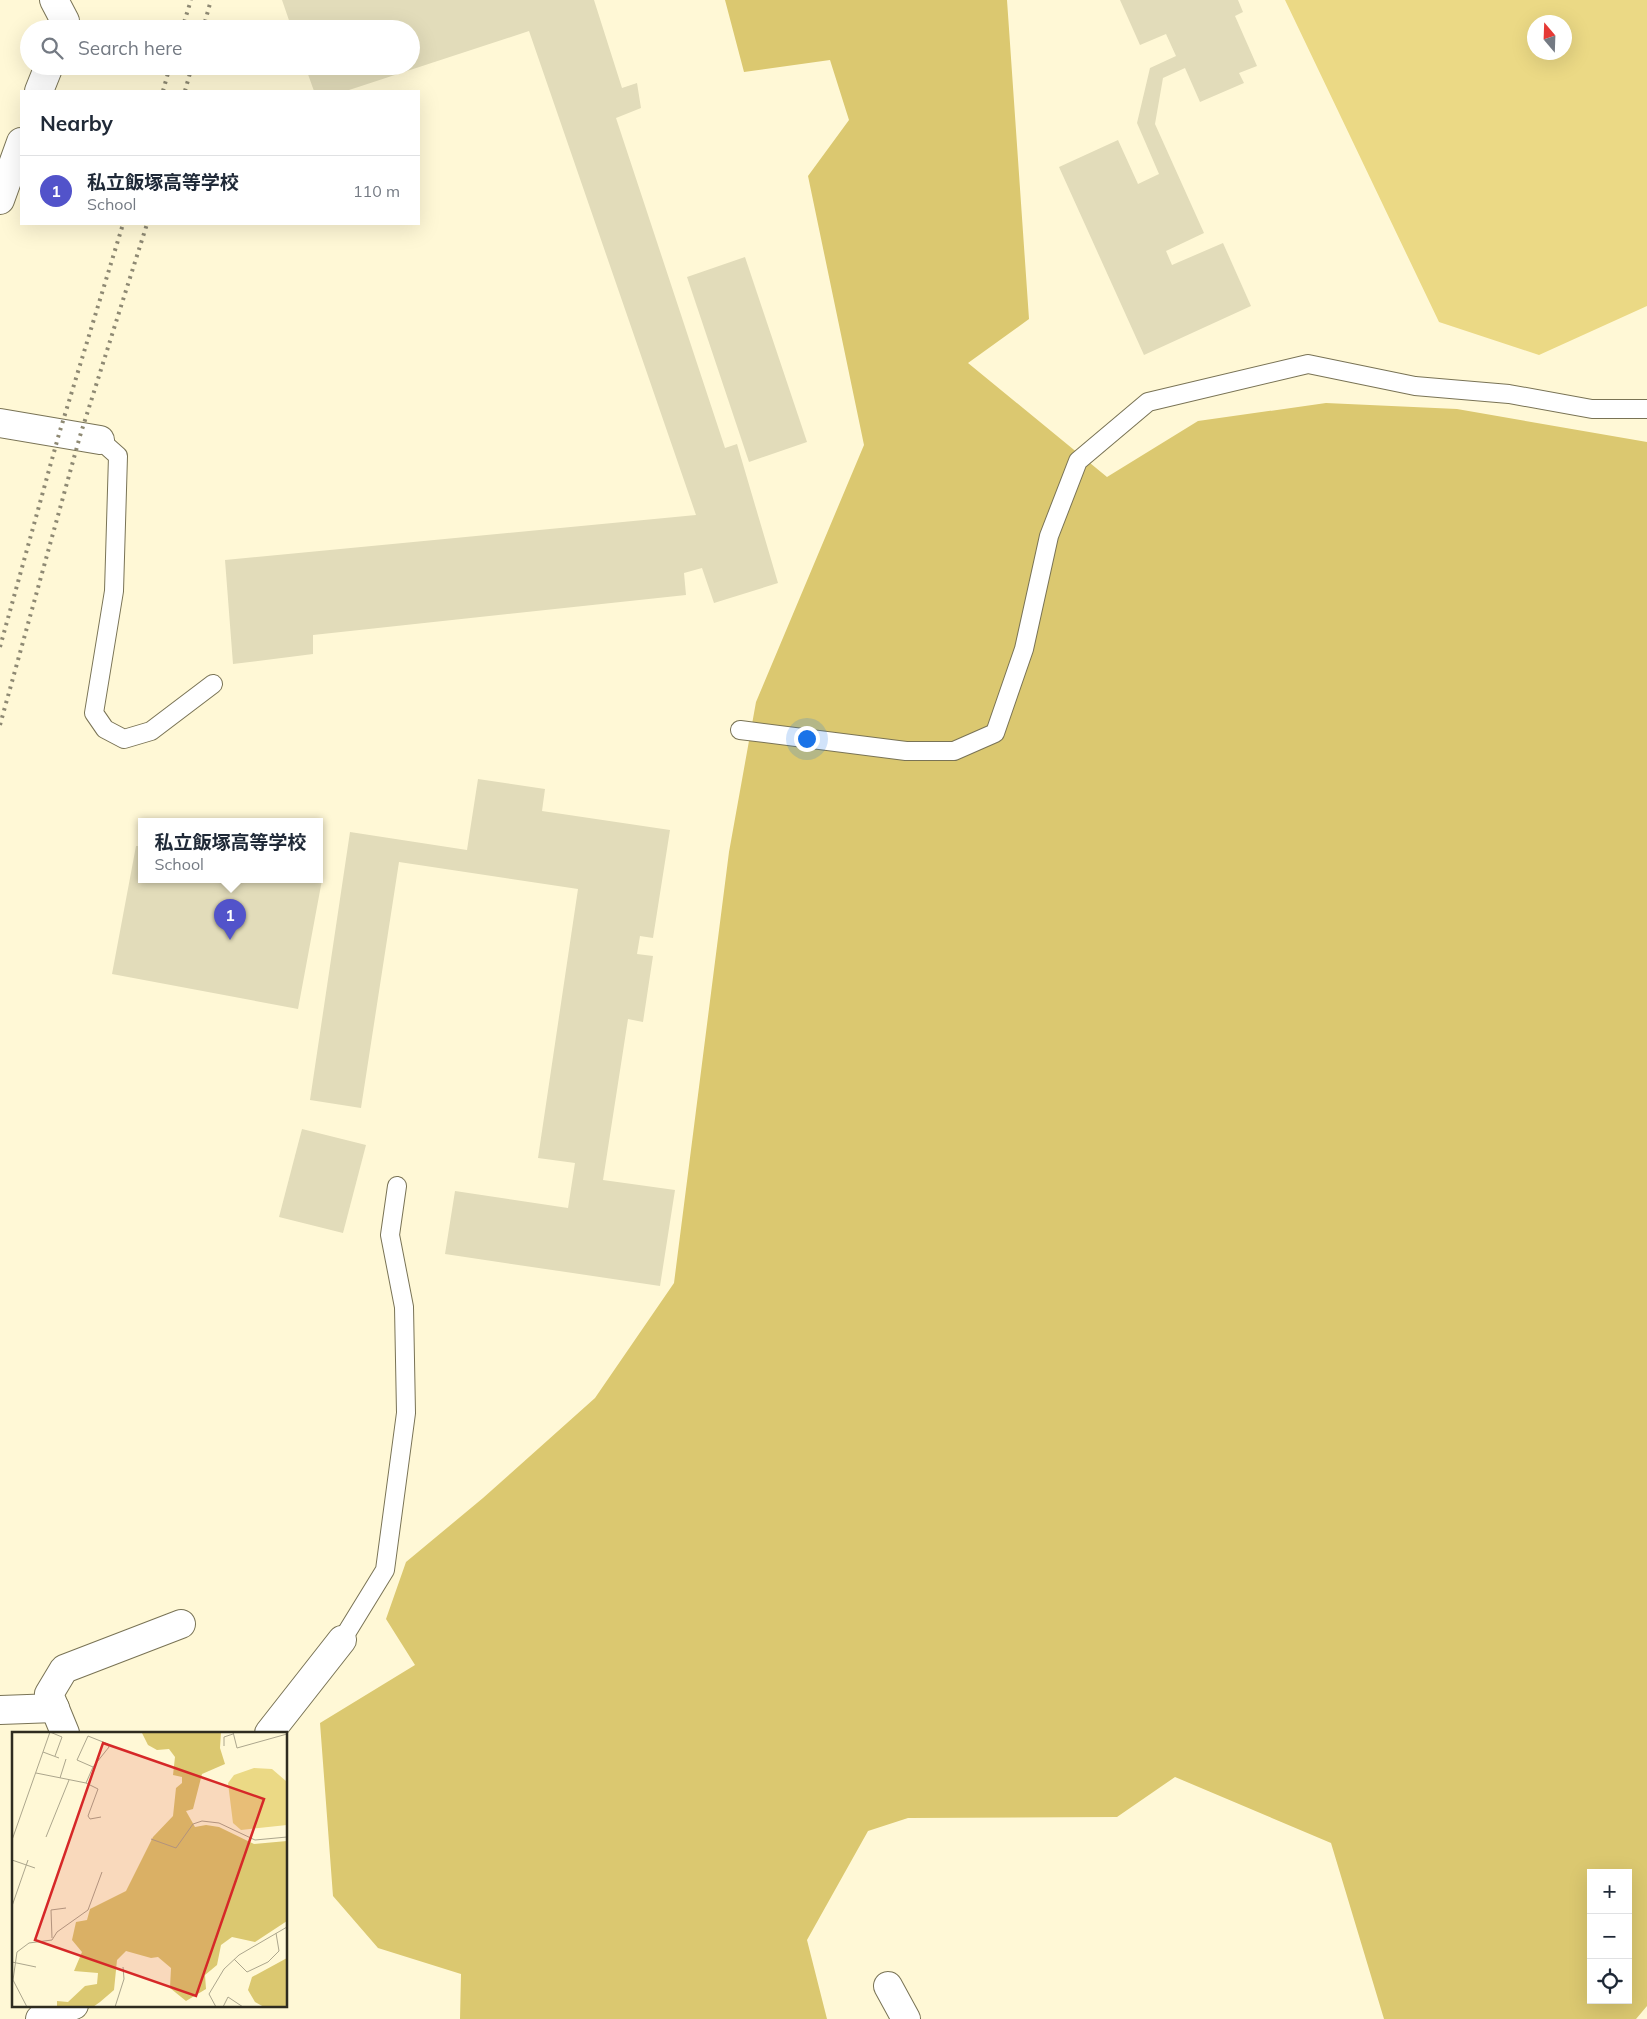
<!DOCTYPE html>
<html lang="en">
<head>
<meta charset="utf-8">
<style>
	body { margin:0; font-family:Mulish,"Noto Sans JP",sans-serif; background:#f6f6f7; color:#1f2937 }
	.controls { position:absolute; right:15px; bottom:15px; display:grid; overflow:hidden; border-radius:0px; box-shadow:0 5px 20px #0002 }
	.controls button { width:45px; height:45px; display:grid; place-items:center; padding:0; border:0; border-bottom:1px solid #e0e1e3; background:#fff; color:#1f2937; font:25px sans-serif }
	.compass { position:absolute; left:1527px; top:15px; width:45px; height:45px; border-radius:50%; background:#fff; box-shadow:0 5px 20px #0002; rotate:341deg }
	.you { position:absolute; left:806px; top:738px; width:18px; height:18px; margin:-12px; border:4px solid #fff; border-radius:50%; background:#1a73e8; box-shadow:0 0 0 8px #1a73e833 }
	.badge { display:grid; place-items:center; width:32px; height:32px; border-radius:50%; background:#5253ca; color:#fff; font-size:16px; font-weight:700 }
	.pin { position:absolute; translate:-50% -41px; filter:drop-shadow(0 1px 2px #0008) }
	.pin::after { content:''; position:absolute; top:26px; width:18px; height:15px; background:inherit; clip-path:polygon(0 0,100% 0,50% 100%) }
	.popup { position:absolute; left:138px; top:818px; width:185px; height:65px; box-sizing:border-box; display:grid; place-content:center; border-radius:0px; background:#fff; filter:drop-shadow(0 1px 4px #0005); font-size:16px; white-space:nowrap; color:#747a83 }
	.popup b { font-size:19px; color:#1f2937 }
	.popup::after { content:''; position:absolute; left:50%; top:100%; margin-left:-10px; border:10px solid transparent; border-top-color:#fff }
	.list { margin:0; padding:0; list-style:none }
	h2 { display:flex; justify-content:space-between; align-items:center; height:65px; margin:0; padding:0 20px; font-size:21px }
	h2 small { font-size:16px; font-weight:400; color:#747a83 }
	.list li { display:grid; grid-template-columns:32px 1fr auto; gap:15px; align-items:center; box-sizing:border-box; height:70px; padding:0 20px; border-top:1px solid #e0e1e3 }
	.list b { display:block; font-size:19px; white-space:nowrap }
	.list p { margin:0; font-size:16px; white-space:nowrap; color:#747a83 }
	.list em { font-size:16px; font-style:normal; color:#747a83 }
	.icon { flex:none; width:28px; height:28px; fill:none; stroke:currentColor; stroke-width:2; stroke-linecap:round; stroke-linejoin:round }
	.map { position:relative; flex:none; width:1647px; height:2019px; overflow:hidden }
	.search { position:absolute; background:#fff; box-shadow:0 5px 20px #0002; left:20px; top:20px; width:400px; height:55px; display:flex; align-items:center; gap:12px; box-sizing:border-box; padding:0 18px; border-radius:28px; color:#747a83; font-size:19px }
	.panel { position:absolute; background:#fff; box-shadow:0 5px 20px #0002; left:20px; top:90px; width:400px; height:135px; border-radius:0px }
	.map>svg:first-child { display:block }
	.green { fill:#ebd985; fill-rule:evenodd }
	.forest { fill:#dbc870; fill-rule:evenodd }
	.building { fill:#e2dcba }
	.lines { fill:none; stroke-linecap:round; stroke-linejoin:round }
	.service-casing { stroke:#797355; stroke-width:20 }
	.minor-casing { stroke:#797355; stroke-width:30 }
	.service { stroke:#fff; stroke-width:18 }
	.minor { stroke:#fff; stroke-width:28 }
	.rail { stroke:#8e8973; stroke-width:4; stroke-dasharray:2.5 5; stroke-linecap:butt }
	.inset-road { fill:none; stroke:#aca68d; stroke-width:1 }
	.view { fill:#d62828; fill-opacity:0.15; stroke:#d62828; stroke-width:2.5 }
	.inset-edge { fill:none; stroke:#2f2c20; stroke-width:2.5 }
</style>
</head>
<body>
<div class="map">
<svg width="1647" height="2019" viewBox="0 0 1647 2019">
	<rect width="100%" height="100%" fill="#fff8d6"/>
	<path class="green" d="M1285,0H1647V306L1539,355L1439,322ZM1534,22H1564V52H1534Z"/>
	<path class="forest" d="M725,0H1007L1029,319L968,363L1107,477L1198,421L1326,403L1457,409L1647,442V2006L1636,2019H1384L1331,1843L1175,1777L1117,1817L908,1818L868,1831L807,1940L827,2019H460L461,1974L378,1948L333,1896L320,1723L415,1665L386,1619L406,1562L483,1498L595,1398L674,1283L729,852L756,702L864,445L808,176L849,120L830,60L744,72ZM1591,1873H1628V2000H1591Z"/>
	<g class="building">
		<path d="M282,0H594L622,88L637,83L641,108L616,118L725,448L737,444L778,583L714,603L702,568L684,573L686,595L313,635V654L233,664L225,560L696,515L529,31L346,91H314L305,66H411V29H292Z"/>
		<path d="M1120,0H1238L1243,12L1235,16L1257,66L1239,73L1244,83L1200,102L1185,68L1163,78L1155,124L1204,233L1166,251L1172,265L1223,243L1251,306L1144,355L1059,167L1118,140L1138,184L1159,174L1137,123L1150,68L1176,56L1166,34L1140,45Z"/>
		<path d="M745,257L807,442L749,462L687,277Z"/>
		<path d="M478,779L545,789L542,811L670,830L653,938L640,936L637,954L653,956L643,1022L628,1019L603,1180L675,1190L660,1286L445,1254L455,1191L568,1208L575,1163L538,1158L578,889L399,862L361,1108L310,1100L350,832L467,850Z"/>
		<path d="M136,846H141V879L322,880L298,1009L112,974Z"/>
		<path d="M302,1129L366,1145L343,1233L279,1217Z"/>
	</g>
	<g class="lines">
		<defs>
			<g id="service">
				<path d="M100,440L118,456L114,591L94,713L105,729L124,739L151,731L213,684"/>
				<path d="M740,730L906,751H954L995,733L1024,649L1049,536L1078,461L1148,402L1308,364L1415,386L1509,394L1592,409H1647"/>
				<path d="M342,1640L385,1570L406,1413L404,1307L390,1235L397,1186"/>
			</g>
			<g id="minor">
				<path d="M54,0L65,21L62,29"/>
				<path d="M39,91L49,66"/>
				<path d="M0,200L21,142"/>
				<path d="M0,423L100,440"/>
				<path d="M0,1710L55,1708"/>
				<path d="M65,1733L49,1694L64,1669L181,1624"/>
				<path d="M269,1733L342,1640"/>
				<path d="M888,1986L906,2019"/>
				<path d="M40,2019L74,2005"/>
			</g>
		</defs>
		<use href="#service" class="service-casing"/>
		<use href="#minor" class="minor-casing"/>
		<use href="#service" class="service"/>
		<use href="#minor" class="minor"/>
		<g class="rail">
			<path d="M182,29L191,0"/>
			<path d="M203,29L211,0"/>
			<path d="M163,91L170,66"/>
			<path d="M185,91L192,66"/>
			<path d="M0,647L59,434L123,224"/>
			<path d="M0,725L80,436L147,224"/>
		</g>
	</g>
	<g transform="translate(12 1732)">
		<rect width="275" height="275" fill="#fff8d6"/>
		<path d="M242,36L260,37L274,49L275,93L229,98L221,91L216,51L222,43Z" fill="#ebd985"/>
		<path d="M209,0L208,16L213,32L190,42L181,77L174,79L183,95L194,93L207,95L242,112L275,109V189L243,210L220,205L209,213L205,233L193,243L194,257L174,269L158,256L159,236L146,225L139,226L114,219L105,228L102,258L88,270L81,275H45V269L56,270L73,254L85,252L86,241L62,239L70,220L60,208L64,190L75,188L78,177L114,159L141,105L161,84L164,56L170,51V45L161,43L163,25L157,17L145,18L136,13L130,1ZM275,226V275H252L243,270L236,258L240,245Z" fill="#dbc870"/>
		<path class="inset-road" d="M38,0L50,5L43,24M221,0L225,16L275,2M212,14V5L221,2M31,20L47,26M24,41L74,51L86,57L76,84L78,87L89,85M48,46L54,27M74,51L81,35L97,15L96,12L76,4L65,28L81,35M34,105L57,48M139,107L164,116L181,92L190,89L207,91L243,108L275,105M0,108L38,0M0,128L23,136M0,174L16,128M40,206L39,178L54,176M222,227L235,240L256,230L267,219L264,201M0,230L24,235M15,275L1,248L5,220L17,211L40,208L45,200L76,178L90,140M103,275L112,247L111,235M204,275L197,262L212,237L227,223L275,195M211,275L216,265L231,275"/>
		<path class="view" d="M91,11L252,67L184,264L23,208Z"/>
		<rect width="275" height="275" class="inset-edge"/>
	</g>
</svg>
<div class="controls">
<button>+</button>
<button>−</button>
<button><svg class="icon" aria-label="locate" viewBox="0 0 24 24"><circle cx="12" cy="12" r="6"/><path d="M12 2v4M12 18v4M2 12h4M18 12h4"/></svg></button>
</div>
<svg class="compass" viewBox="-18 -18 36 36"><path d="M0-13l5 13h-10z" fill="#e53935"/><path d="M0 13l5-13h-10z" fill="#747a83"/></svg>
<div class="you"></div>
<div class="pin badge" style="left:230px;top:940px">1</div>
<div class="popup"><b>私立飯塚高等学校</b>School</div>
<div class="search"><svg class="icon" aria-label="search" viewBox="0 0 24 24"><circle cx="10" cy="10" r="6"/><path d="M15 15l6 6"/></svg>Search here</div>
<section class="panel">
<h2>Nearby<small></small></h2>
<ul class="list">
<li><span class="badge">1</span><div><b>私立飯塚高等学校</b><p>School</p></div><em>110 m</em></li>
</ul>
</section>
</div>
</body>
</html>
